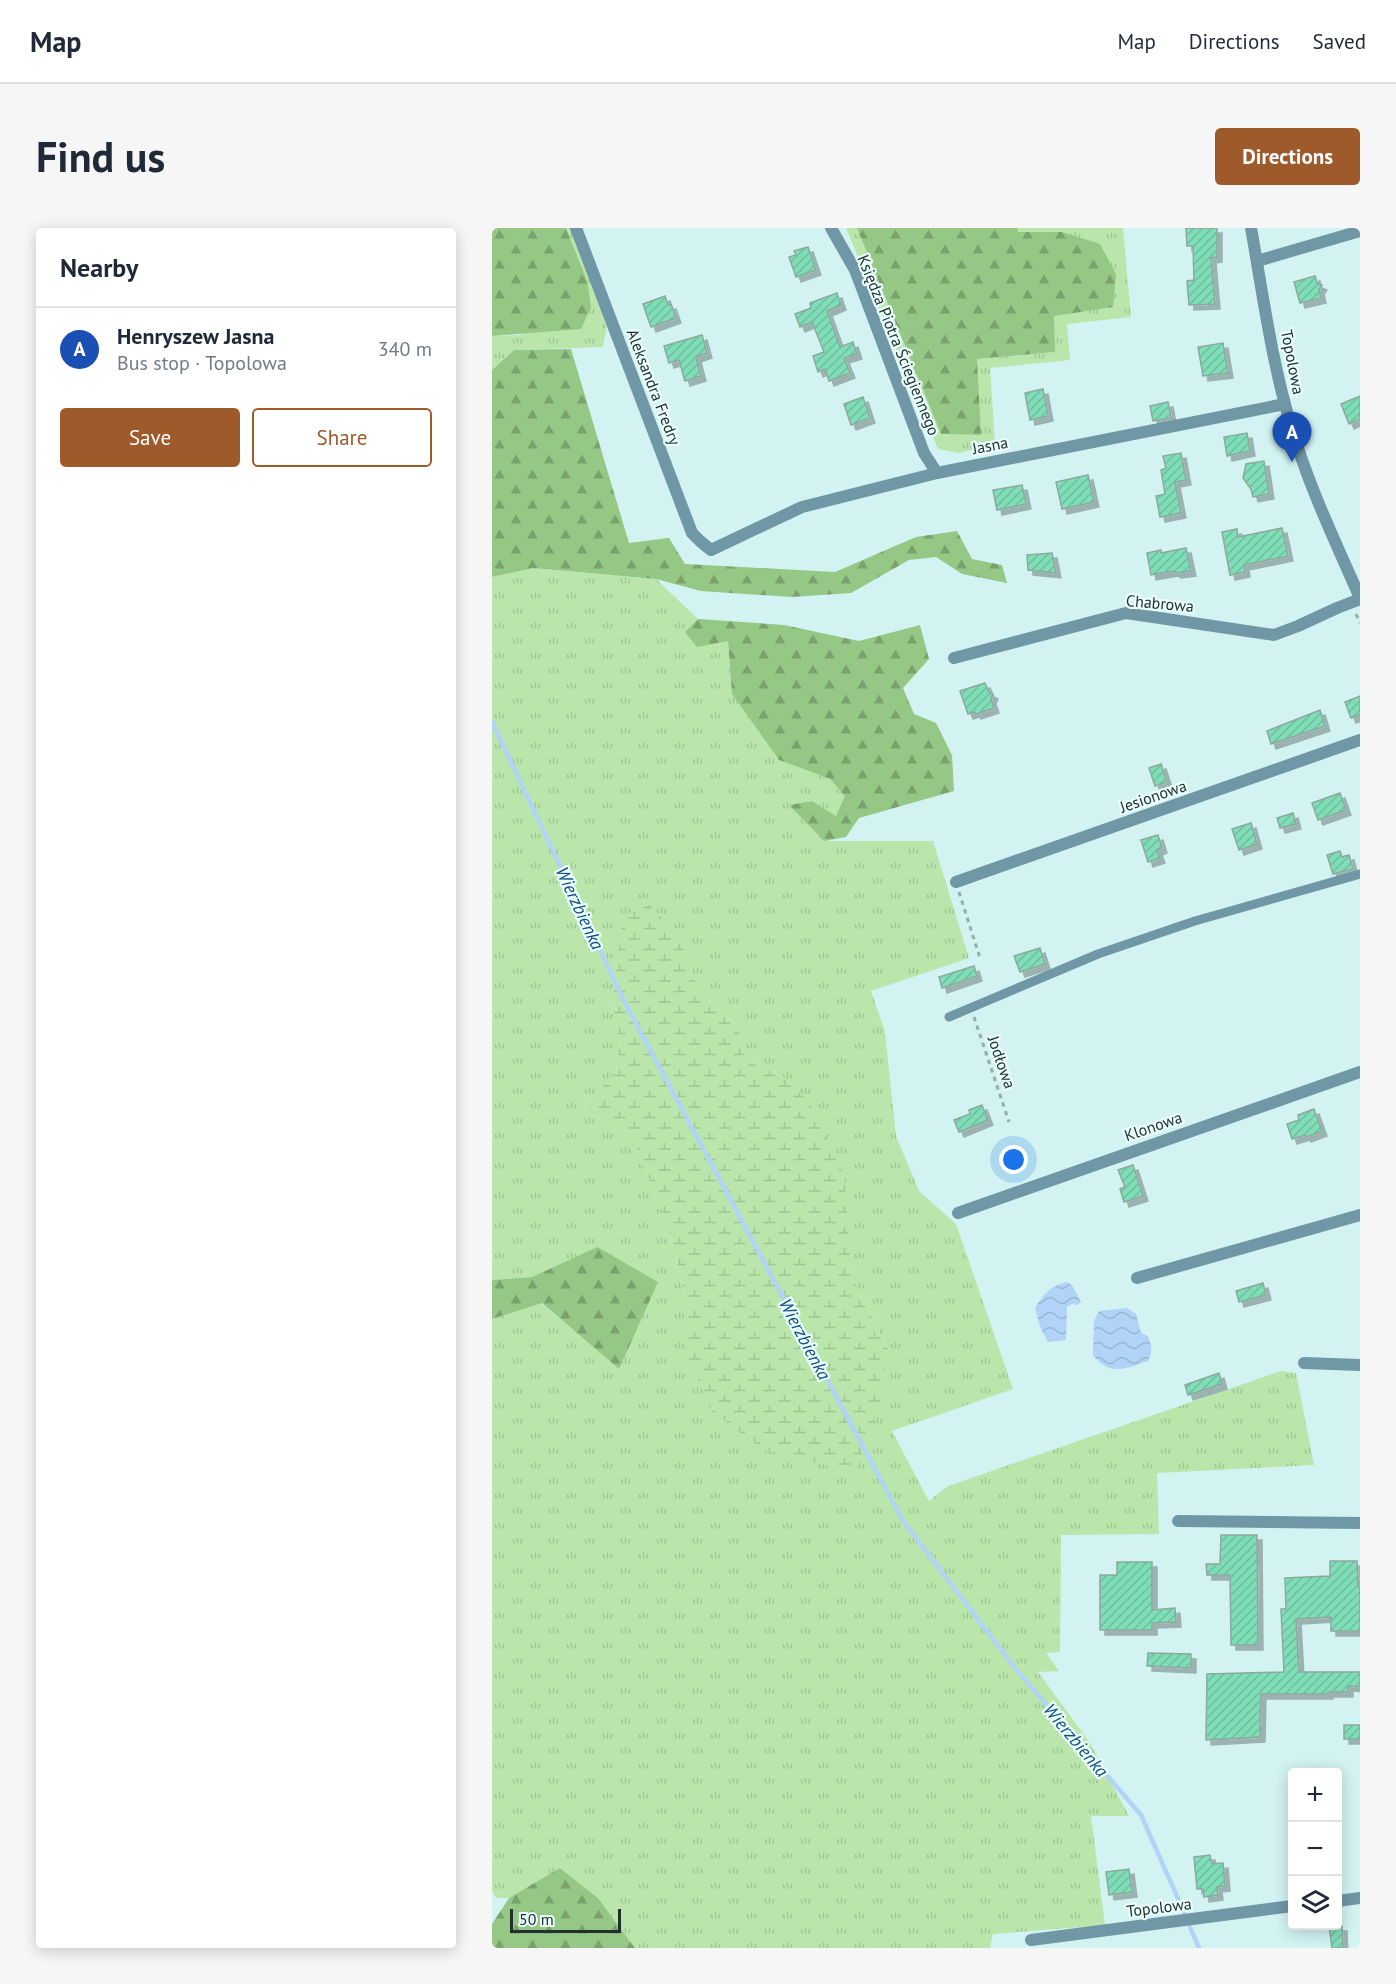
<!DOCTYPE html>
<html lang="en">
<head>
<meta charset="utf-8">
<style>
	body { margin:0; font-family:"PT Sans",sans-serif; background:#f6f6f7; color:#1f2937 }
	.controls { position:absolute; right:18px; bottom:18px; display:grid; overflow:hidden; border-radius:6px; box-shadow:0 3px 15px #0003 }
	.controls button { width:54px; height:54px; display:grid; place-items:center; padding:0; border:0; border-bottom:2px solid #e0e1e3; background:#fff; color:#1f2937; font:30px sans-serif }
	.scale { position:absolute; left:18px; bottom:15px; width:111px; box-sizing:border-box; padding-left:6px; border:3px solid #222f2f; border-top:0; font-size:16px; line-height:21px; white-space:nowrap; color:#222f2f; -webkit-text-stroke:4px #eafefd; paint-order:stroke }
	.you { position:absolute; left:522px; top:932px; width:21px; height:21px; margin:-15px; border:4px solid #fff; border-radius:50%; background:#1a73e8; box-shadow:0 0 0 9px #1a73e833 }
	.badge { display:grid; place-items:center; width:39px; height:39px; border-radius:50%; background:#9e5a2a; color:#fff; font-size:20px; font-weight:700 }
	.pin { position:absolute; translate:-50% -50px; filter:drop-shadow(0 2px 3px #0008) }
	.pin::after { content:''; position:absolute; top:32px; width:21px; height:18px; background:inherit; clip-path:polygon(0 0,100% 0,50% 100%) }
	.list { margin:0; padding:0; list-style:none }
	h2 { display:flex; justify-content:space-between; align-items:center; height:78px; margin:0; padding:0 24px; font-size:26px }
	h2 small { font-size:20px; font-weight:400; color:#747a83 }
	.list li { display:grid; grid-template-columns:39px 1fr auto; gap:18px; align-items:center; box-sizing:border-box; height:84px; padding:0 24px; border-top:2px solid #e0e1e3 }
	.list b { display:block; font-size:22px; white-space:nowrap }
	.list p { margin:0; font-size:20px; white-space:nowrap; color:#747a83 }
	.list em { font-size:20px; font-style:normal; color:#747a83 }
	.actions { display:flex; gap:12px; padding:18px 24px }
	.actions a { flex:1; padding:14px 0; border:2px solid #9e5a2a; border-radius:6px; text-align:center; font-size:21px; color:#9e5a2a }
	.actions .main { background:#9e5a2a; color:#fff }
	.icon { flex:none; width:33px; height:33px; fill:none; stroke:currentColor; stroke-width:2; stroke-linecap:round; stroke-linejoin:round }
	.map { position:relative; flex:none; width:868px; height:1720px; overflow:hidden; border-radius:6px }
	header { display:flex; align-items:center; gap:36px; box-sizing:border-box; height:84px; padding:0 30px; background:#fff; border-bottom:2px solid #e0e1e3 }
	header strong { font-size:28px }
	nav { display:flex; gap:33px; margin-inline-start:auto; font-size:21px }
	.intro { display:flex; align-items:center; justify-content:space-between; box-sizing:border-box; height:144px; padding:0 36px }
	h1 { margin:0; font-size:42px }
	.button { padding:15px 27px; border-radius:6px; background:#9e5a2a; color:#fff; font-size:21px; font-weight:700 }
	main { display:flex; gap:36px; padding:0 36px }
	aside { flex:1; background:#fff; border-radius:6px; box-shadow:0 3px 15px #0003 }
	.map>svg:first-child { display:block }
	.grass { fill:url(#grass-tufts); fill-rule:evenodd }
	.forest { fill:url(#forest-firs) }
	.wetland { fill:url(#wetland-marsh) }
	.water { fill:url(#water-waves) }
	.lines { fill:none; stroke-linecap:round; stroke-linejoin:round }
	.stream { stroke:#b1d3f8; stroke-width:4.5 }
	.building { fill:url(#building-hatch); stroke:#8da89c; stroke-width:1.5; filter:url(#shadow) }
	.path { stroke:#94aead; stroke-width:3; stroke-dasharray:4.5 4.5; stroke-linecap:butt }
	.service { stroke:#7097a5; stroke-width:9 }
	.minor { stroke:#7097a5; stroke-width:12 }
	.tertiary { stroke:#7097a5; stroke-width:12 }
	.labels { text-anchor:middle; dominant-baseline:central; stroke-width:4.5; stroke-linejoin:round; paint-order:stroke }
	.street-label { font-size:16px; fill:#222f2f; stroke:#eafefd }
	.water-label { font-size:18px; font-style:italic; fill:#0e4b81; stroke:#eafefd }
</style>
</head>
<body>
<header>
<strong>Map</strong>
<nav><a>Map</a><a>Directions</a><a>Saved</a></nav>
</header>
<div class="intro"><h1>Find us</h1><a class="button">Directions</a></div>
<main>
<aside>
<h2>Nearby<small></small></h2>
<ul class="list">
<li><span class="badge" style="background:#1a4fb4">A</span><div><b>Henryszew Jasna</b><p>Bus stop · Topolowa</p></div><em>340 m</em></li>
</ul>
<div class="actions"><a class="main">Save</a><a>Share</a></div>
</aside>
<div class="map">
<svg width="868" height="1720" viewBox="0 0 868 1720">
	<defs>
		<pattern id="grass-tufts" width="24" height="20" patternUnits="userSpaceOnUse" patternTransform="scale(1.5)"><rect width="24" height="20" fill="#bae6ac"/><path d="M3 7l-1-3M5 7V3M7 7l1-3M15 17l-1-3M17 17v-4M19 17l1-3" fill="none" stroke="#a0c694"/></pattern>
		<pattern id="forest-firs" width="22" height="20" patternUnits="userSpaceOnUse" patternTransform="scale(1.5)"><rect width="22" height="20" fill="#95c785"/><path d="M5 1l3.5 6h-7zM16 11l3.5 6h-7z" fill="#79a26d"/></pattern>
		<pattern id="wetland-marsh" width="20" height="14" patternUnits="userSpaceOnUse" patternTransform="scale(1.5)"><rect width="20" height="14" fill="#bae6ac"/><path d="M1 5h8M5 5V1M11 12h8M15 12V8" fill="none" stroke="#a0c694"/></pattern>
		<pattern id="water-waves" width="16" height="10" patternUnits="userSpaceOnUse" patternTransform="scale(1.5)"><rect width="16" height="10" fill="#b1d3f8"/><path d="M0 5q4-4 8 0t8 0" fill="none" stroke="#98b5d5"/></pattern>
		<pattern id="building-hatch" width="6" height="6" patternUnits="userSpaceOnUse" patternTransform="scale(1.5)"><rect width="6" height="6" fill="#7fdeb8"/><path d="M-1 1l2-2M0 6l6-6M5 7l2-2" fill="none" stroke="#6dbf9e"/></pattern>
		<filter id="shadow"><feDropShadow dx="5" dy="5" stdDeviation="0" flood-color="#0004"/></filter>
	</defs>
	<rect width="100%" height="100%" fill="#d2f3f2"/>
	<g class="grass">
		<path d="M74,0H82L117,86L111,119L22,122L0,142V108L28,107L95,52Z"/>
		<path d="M354,0H365L449,206L489,207L484,131L562,124V88L570,4H525V0H631L639,89L575,96L578,132L498,140L503,216L467,225L446,221Z"/>
		<path d="M41,340L164,351L206,391L194,404L236,413L240,466L287,532L338,551L354,568L344,588L320,573L297,577L332,613H441L477,730L379,763L393,804L404,908L427,963L464,996L521,1161L400,1203L437,1273L456,1258L789,1143L804,1145L822,1237L665,1245L667,1306L569,1307L568,1424L554,1425L567,1443L546,1444L598,1515L637,1588H599L613,1697L501,1706L498,1720H143L106,1670L68,1640L17,1670H4L0,1663V1091L49,1075L127,1140L105,1019L40,1049L0,1052V349ZM187,708L207,764L246,799L254,833L291,848L355,1004L360,1051L396,1121L192,1119L193,1068L174,992L142,914L92,881L124,844L128,813L120,778Z"/>
	</g>
	<g class="forest">
		<path d="M0,0H74L95,52L99,79L89,101L0,108Z"/>
		<path d="M365,0H525L526,4H570L608,16L624,46L621,79L562,88L563,124L485,131L489,207L449,206Z"/>
		<path d="M79,121L137,315L177,310L193,336L343,344L424,309L465,303L480,331L510,337L515,355L470,346L444,329L417,332L359,365L300,369L209,363L164,351L41,340L0,349V142L22,122Z"/>
		<path d="M206,391L292,397L367,413L428,397L437,431L411,460L422,486L444,495L460,527L462,563L367,590L354,609L332,613L297,577L320,573L344,588L353,568L338,551L287,532L240,466L236,413L205,419L193,404Z"/>
		<path d="M105,1019L166,1054L127,1141L50,1075L0,1091V1052L40,1049Z"/>
		<path d="M68,1640L106,1670L143,1720H0V1696L17,1670Z"/>
	</g>
	<path class="wetland" d="M155,675L187,708L207,764L246,799L254,833L291,848L319,877L352,947L360,1051L396,1121L390,1167L364,1243L276,1225L219,1183L192,1119L193,1067L174,992L142,914L92,881L124,843L128,813L120,778L131,688Z"/>
	<g class="water">
		<path d="M574,1054L580,1057L589,1074L585,1077L580,1076L575,1079L574,1112L556,1114L548,1099L543,1080C551,1067 558,1058 574,1054Z"/>
		<path d="M635,1080L644,1086L649,1105L656,1108C660,1118 661,1124 656,1133C632,1141 618,1149 601,1127L602,1093L607,1083Z"/>
	</g>
	<g class="lines">
		<g class="stream">
			<path d="M0,494L132,773L411,1293L523,1440L649,1587L692,1684"/>
			<path d="M698,1699L707,1720"/>
		</g>
	</g>
	<g class="building">
		<path d="M694,0H725V29L719,30L723,76L697,77L695,53L702,52L701,18H695Z"/>
		<path d="M316,19L324,42L304,49L297,29L304,27L302,23Z"/>
		<path d="M823,48L825,55L830,57L827,61L829,70L808,75L802,54Z"/>
		<path d="M345,65L349,77L335,83L348,119L361,114L365,126L352,130L358,145L337,153L333,141L326,144L321,128L332,124L320,94L308,99L303,86L319,80L318,75Z"/>
		<path d="M173,68L176,77L179,76L184,90L159,99L151,76Z"/>
		<path d="M210,107L215,125L204,129L209,148L193,153L187,132L177,135L172,118Z"/>
		<path d="M731,115L736,145L711,148L706,119Z"/>
		<path d="M551,161L556,188L538,192L533,165Z"/>
		<path d="M868,168V191L857,196L849,176Z"/>
		<path d="M371,169L378,190L359,197L352,176Z"/>
		<path d="M676,174L679,190L661,193L658,178Z"/>
		<path d="M755,205L758,223L735,228L732,209Z"/>
		<path d="M689,225L694,252L683,254L689,285L668,289L664,268L673,266L669,242L674,240L671,228Z"/>
		<path d="M772,233L777,266L761,269L759,261L751,250L754,236Z"/>
		<path d="M596,247L602,274L570,281L564,254Z"/>
		<path d="M530,257L534,276L505,282L501,262Z"/>
		<path d="M790,300L796,328L752,337L753,344L738,347L730,304L745,301L746,309Z"/>
		<path d="M694,320L699,343L684,345L681,343L659,347L655,325L669,322V325Z"/>
		<path d="M560,325L564,345L536,342L535,327Z"/>
		<path d="M493,455L497,464L501,466L499,471L502,480L484,486L483,484L476,486L468,463Z"/>
		<path d="M868,468V487L859,490L853,474Z"/>
		<path d="M828,482L833,498L779,516L775,503Z"/>
		<path d="M669,536L675,554L663,558L657,540Z"/>
		<path d="M848,565L854,582L826,592L820,575Z"/>
		<path d="M801,585L804,596L788,600L785,590Z"/>
		<path d="M759,595L765,616L747,622L740,601Z"/>
		<path d="M666,607L670,620L665,622L668,630L656,634L649,612Z"/>
		<path d="M848,623L850,629L857,627L861,641L841,646L835,627Z"/>
		<path d="M548,720L553,736L528,744L522,728Z"/>
		<path d="M482,738L485,748L450,760L447,749Z"/>
		<path d="M490,877L496,892L467,904L462,892L478,886L477,882Z"/>
		<path d="M822,881L830,903L814,909L813,907L800,911L795,896L807,892L806,887Z"/>
		<path d="M641,937L651,968L632,974L628,961L633,959L626,942Z"/>
		<path d="M771,1055L774,1067L747,1074L744,1063Z"/>
		<path d="M727,1145L730,1156L696,1167L693,1157Z"/>
		<path d="M729,1307H765L766,1417H739L738,1347H715L714,1336H728Z"/>
		<path d="M838,1333H865L866,1359H868V1403H839V1389L804,1391L807,1444H868V1459L856,1458V1464H836V1466H769L768,1509L714,1512L715,1446L792,1444L789,1381H794L793,1350L838,1348Z"/>
		<path d="M625,1334H660V1382L683,1380L684,1394L660,1395V1402H608V1347H625Z"/>
		<path d="M656,1425L699,1426V1440L655,1438Z"/>
		<rect x="852" y="1497" width="16" height="14"/>
		<path d="M718,1627L720,1636L731,1635L733,1658L725,1659L726,1667L712,1669L711,1661H705L702,1629Z"/>
		<path d="M637,1641L640,1664L617,1667L614,1644Z"/>
		<path d="M837,1698H850L851,1720H840Z"/>
	</g>
	<g class="lines">
		<g class="path">
			<path d="M864,386L868,395"/>
			<path d="M467,664L488,730"/>
			<path d="M482,789L517,894"/>
		</g>
		<path class="service" d="M457,789L606,726L703,693L868,646"/>
		<g class="minor">
			<path d="M84,0L200,305L208,313L219,322L310,279L445,245L793,176"/>
			<path d="M339,0L363,42L432,225L445,245"/>
			<path d="M765,33L868,3"/>
			<path d="M462,430L634,385L782,407L806,398L845,380L868,371"/>
			<path d="M464,654L868,512"/>
			<path d="M466,985L868,844"/>
			<path d="M645,1050L868,987"/>
			<path d="M812,1135L868,1137"/>
			<path d="M686,1293L868,1295"/>
			<path d="M846,1673L868,1670"/>
			<path d="M539,1712L800,1678"/>
		</g>
		<path class="tertiary" d="M759,0C771,67 780,136 800,201C817,259 844,315 868,370"/>
	</g>
	<g class="labels">
		<g class="street-label">
			<text transform="translate(407 117) rotate(68)">Księdza Piotra Ściegiennego</text>
			<text transform="translate(801 134) rotate(79)">Topolowa</text>
			<text transform="translate(162 159) rotate(69)">Aleksandra Fredry</text>
			<text transform="translate(498 217) rotate(-11)">Jasna</text>
			<text transform="translate(668 375) rotate(5)">Chabrowa</text>
			<text transform="translate(661 568) rotate(-19)">Jesionowa</text>
			<text transform="translate(510 834) rotate(71)">Jodłowa</text>
			<text transform="translate(661 898) rotate(-19)">Klonowa</text>
			<text transform="translate(667 1679) rotate(-7)">Topolowa</text>
		</g>
		<g class="water-label">
			<text transform="translate(88 680) rotate(65)">Wierzbienka</text>
			<text transform="translate(313 1111) rotate(62)">Wierzbienka</text>
			<text transform="translate(584 1512) rotate(50)">Wierzbienka</text>
		</g>
	</g>
</svg>
<div class="controls">
<button>+</button>
<button>−</button>
<button><svg class="icon" aria-label="layers" viewBox="0 0 24 24"><path d="M12 4l9 5-9 5-9-5zM3 14l9 5 9-5"/></svg></button>
</div>
<div class="scale">50 m</div>
<div class="you"></div>
<div class="pin badge" style="left:800px;top:234px;background:#1a4fb4">A</div>
</div>
</main>
</body>
</html>
